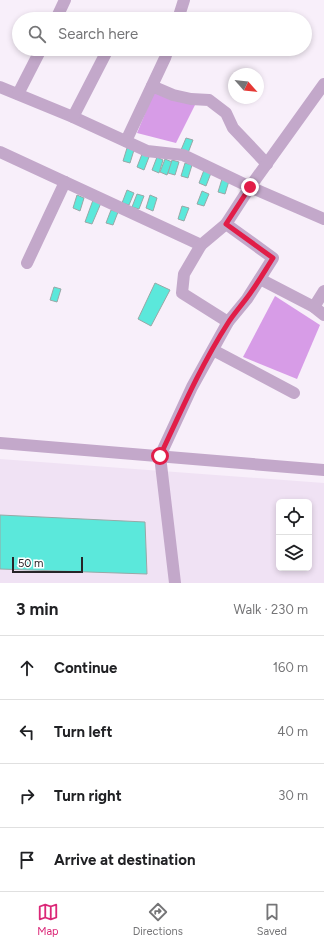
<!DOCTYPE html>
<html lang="en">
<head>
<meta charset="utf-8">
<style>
	body { margin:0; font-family:Figtree,sans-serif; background:#f2f2f2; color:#202124 }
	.controls { position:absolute; right:12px; bottom:12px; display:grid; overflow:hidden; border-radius:6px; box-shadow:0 2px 6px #0003 }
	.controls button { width:36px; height:36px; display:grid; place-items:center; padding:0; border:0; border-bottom:1px solid #e0e0e0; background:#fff; color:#202124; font:20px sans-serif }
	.compass { position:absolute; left:228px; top:68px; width:36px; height:36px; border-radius:50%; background:#fff; box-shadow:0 2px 6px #0003; rotate:117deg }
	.scale { position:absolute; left:12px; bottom:10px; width:71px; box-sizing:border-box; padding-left:4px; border:2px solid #272428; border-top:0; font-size:11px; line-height:14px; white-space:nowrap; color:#272428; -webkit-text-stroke:3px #fff; paint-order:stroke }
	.stop { position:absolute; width:12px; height:12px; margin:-9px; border:3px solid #e11d48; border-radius:50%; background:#fff }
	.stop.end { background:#e11d48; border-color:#fff; box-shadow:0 1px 4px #0008 }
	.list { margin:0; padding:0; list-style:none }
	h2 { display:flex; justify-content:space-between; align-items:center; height:52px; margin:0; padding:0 16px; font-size:17px }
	h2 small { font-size:13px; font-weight:400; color:#757577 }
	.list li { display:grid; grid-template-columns:26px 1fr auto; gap:12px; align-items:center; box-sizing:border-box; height:64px; padding:0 16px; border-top:1px solid #e0e0e0 }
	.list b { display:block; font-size:15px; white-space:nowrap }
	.list em { font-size:13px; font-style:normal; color:#757577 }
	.icon { flex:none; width:22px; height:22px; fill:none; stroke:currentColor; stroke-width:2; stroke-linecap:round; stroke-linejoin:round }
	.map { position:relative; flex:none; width:324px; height:583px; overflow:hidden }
	.search { position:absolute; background:#fff; box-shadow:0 2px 6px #0003; left:12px; right:12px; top:12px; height:44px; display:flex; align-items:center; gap:10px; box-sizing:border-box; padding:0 14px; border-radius:22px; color:#757577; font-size:15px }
	.sheet { height:308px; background:#fff }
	nav { display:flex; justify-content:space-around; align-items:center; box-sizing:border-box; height:56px; border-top:1px solid #e0e0e0; background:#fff; font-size:11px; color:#757577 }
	nav a { display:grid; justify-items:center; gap:2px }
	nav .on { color:#db2777 }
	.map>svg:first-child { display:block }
	.built { fill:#f0e2f4; fill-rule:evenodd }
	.water { fill:#d79ce7 }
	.building { fill:#5be8db; stroke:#98a8a6 }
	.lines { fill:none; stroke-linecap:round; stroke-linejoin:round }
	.minor { stroke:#c3a8ca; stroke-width:12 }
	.route { stroke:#e11d48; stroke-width:5 }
</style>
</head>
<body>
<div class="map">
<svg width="324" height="583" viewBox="0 0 324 583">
	<rect width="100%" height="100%" fill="#f8effa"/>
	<path class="built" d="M0,459L324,483V583H0ZM279,502H309V568H279Z"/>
	<g class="water">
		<path d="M154,92L195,105L176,143L137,133Z"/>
		<path d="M275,296L320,325L297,379L243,357Z"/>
	</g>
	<g class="building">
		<path d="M186,138L193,140L188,153L181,150Z"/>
		<path d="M127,148L134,150L130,163L123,161Z"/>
		<path d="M142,154L149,157L144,170L137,167Z"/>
		<path d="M157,157L163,160L159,173L152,170Z"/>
		<path d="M165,159L172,162L167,175L160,172Z"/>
		<path d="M172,160L179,162L175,175L168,173Z"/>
		<path d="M185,163L192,165L188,178L181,176Z"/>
		<path d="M204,170L211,173L206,186L199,183Z"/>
		<path d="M222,179L229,181L225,194L218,192Z"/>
		<path d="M127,190L134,193L129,205L122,203Z"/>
		<path d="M202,191L209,194L204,206L197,204Z"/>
		<path d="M137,194L144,196L139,209L132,207Z"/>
		<path d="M77,195L84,198L80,211L73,208Z"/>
		<path d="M150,195L157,198L153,211L146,208Z"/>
		<path d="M93,200L101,203L92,224L85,222Z"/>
		<path d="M182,206L189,208L184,221L178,219Z"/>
		<path d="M111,210L118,212L113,225L106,223Z"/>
		<path d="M155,283L170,290L151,326L138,319Z"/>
		<path d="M54,287L61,289L57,302L50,300Z"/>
		<path d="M0,515L145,522L147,574L0,569Z"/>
	</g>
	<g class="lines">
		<g class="minor">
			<path d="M56,19L65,0"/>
			<path d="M123,19L124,18"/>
			<path d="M178,19L184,0"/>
			<path d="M152,86L173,95L191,99L209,100L226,113L233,128L267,164"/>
			<path d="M0,87L73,117L147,151L183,155L250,187L324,219"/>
			<path d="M18,94L41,49"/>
			<path d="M73,117L108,49"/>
			<path d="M126,141L165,58L168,49"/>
			<path d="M0,152L201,245"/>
			<path d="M27,263L65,182"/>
			<path d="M260,279L314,307L324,315"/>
			<path d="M314,307L324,291"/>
			<path d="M228,322L182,293L184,274L201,245L226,224L250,187L324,84"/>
			<path d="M213,350L294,393"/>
			<path d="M0,443L324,470"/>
			<path d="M175,583L160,456L192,387L228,322L247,299L273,258L226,224"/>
		</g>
	</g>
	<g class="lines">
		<path class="route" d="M160,456C181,411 201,365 228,323C233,315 240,307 246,299C256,286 264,272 273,258L226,224L250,187"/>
	</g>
</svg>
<div class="controls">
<button><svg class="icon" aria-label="locate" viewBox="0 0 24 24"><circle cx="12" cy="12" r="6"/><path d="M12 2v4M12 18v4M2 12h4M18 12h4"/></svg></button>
<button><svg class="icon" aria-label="layers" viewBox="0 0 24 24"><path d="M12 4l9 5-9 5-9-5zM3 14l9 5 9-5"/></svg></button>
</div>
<svg class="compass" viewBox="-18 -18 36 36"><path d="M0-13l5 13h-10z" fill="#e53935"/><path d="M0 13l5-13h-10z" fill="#757577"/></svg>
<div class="scale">50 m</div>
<div class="stop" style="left:160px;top:456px"></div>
<div class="stop end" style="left:250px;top:187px"></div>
<div class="search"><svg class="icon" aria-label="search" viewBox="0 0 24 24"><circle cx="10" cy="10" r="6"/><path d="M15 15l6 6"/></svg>Search here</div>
</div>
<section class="sheet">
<h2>3 min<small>Walk · 230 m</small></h2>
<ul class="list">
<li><svg class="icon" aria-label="ahead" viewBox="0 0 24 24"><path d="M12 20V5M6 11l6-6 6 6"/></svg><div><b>Continue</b></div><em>160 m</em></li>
<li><svg class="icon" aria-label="left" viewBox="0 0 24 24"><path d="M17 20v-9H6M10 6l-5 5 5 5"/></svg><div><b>Turn left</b></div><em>40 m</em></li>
<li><svg class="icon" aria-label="right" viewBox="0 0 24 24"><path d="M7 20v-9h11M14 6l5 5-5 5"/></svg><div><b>Turn right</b></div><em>30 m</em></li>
<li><svg class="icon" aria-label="arrive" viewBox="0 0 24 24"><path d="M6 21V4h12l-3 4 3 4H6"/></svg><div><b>Arrive at destination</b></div></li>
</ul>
</section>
<nav>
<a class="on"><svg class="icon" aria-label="map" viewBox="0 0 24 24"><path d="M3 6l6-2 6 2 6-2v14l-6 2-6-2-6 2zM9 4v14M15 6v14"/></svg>Map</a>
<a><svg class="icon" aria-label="directions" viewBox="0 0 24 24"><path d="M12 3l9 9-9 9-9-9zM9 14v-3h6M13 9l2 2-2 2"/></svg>Directions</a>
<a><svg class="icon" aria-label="saved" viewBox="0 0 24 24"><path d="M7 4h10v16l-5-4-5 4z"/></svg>Saved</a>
</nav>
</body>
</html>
